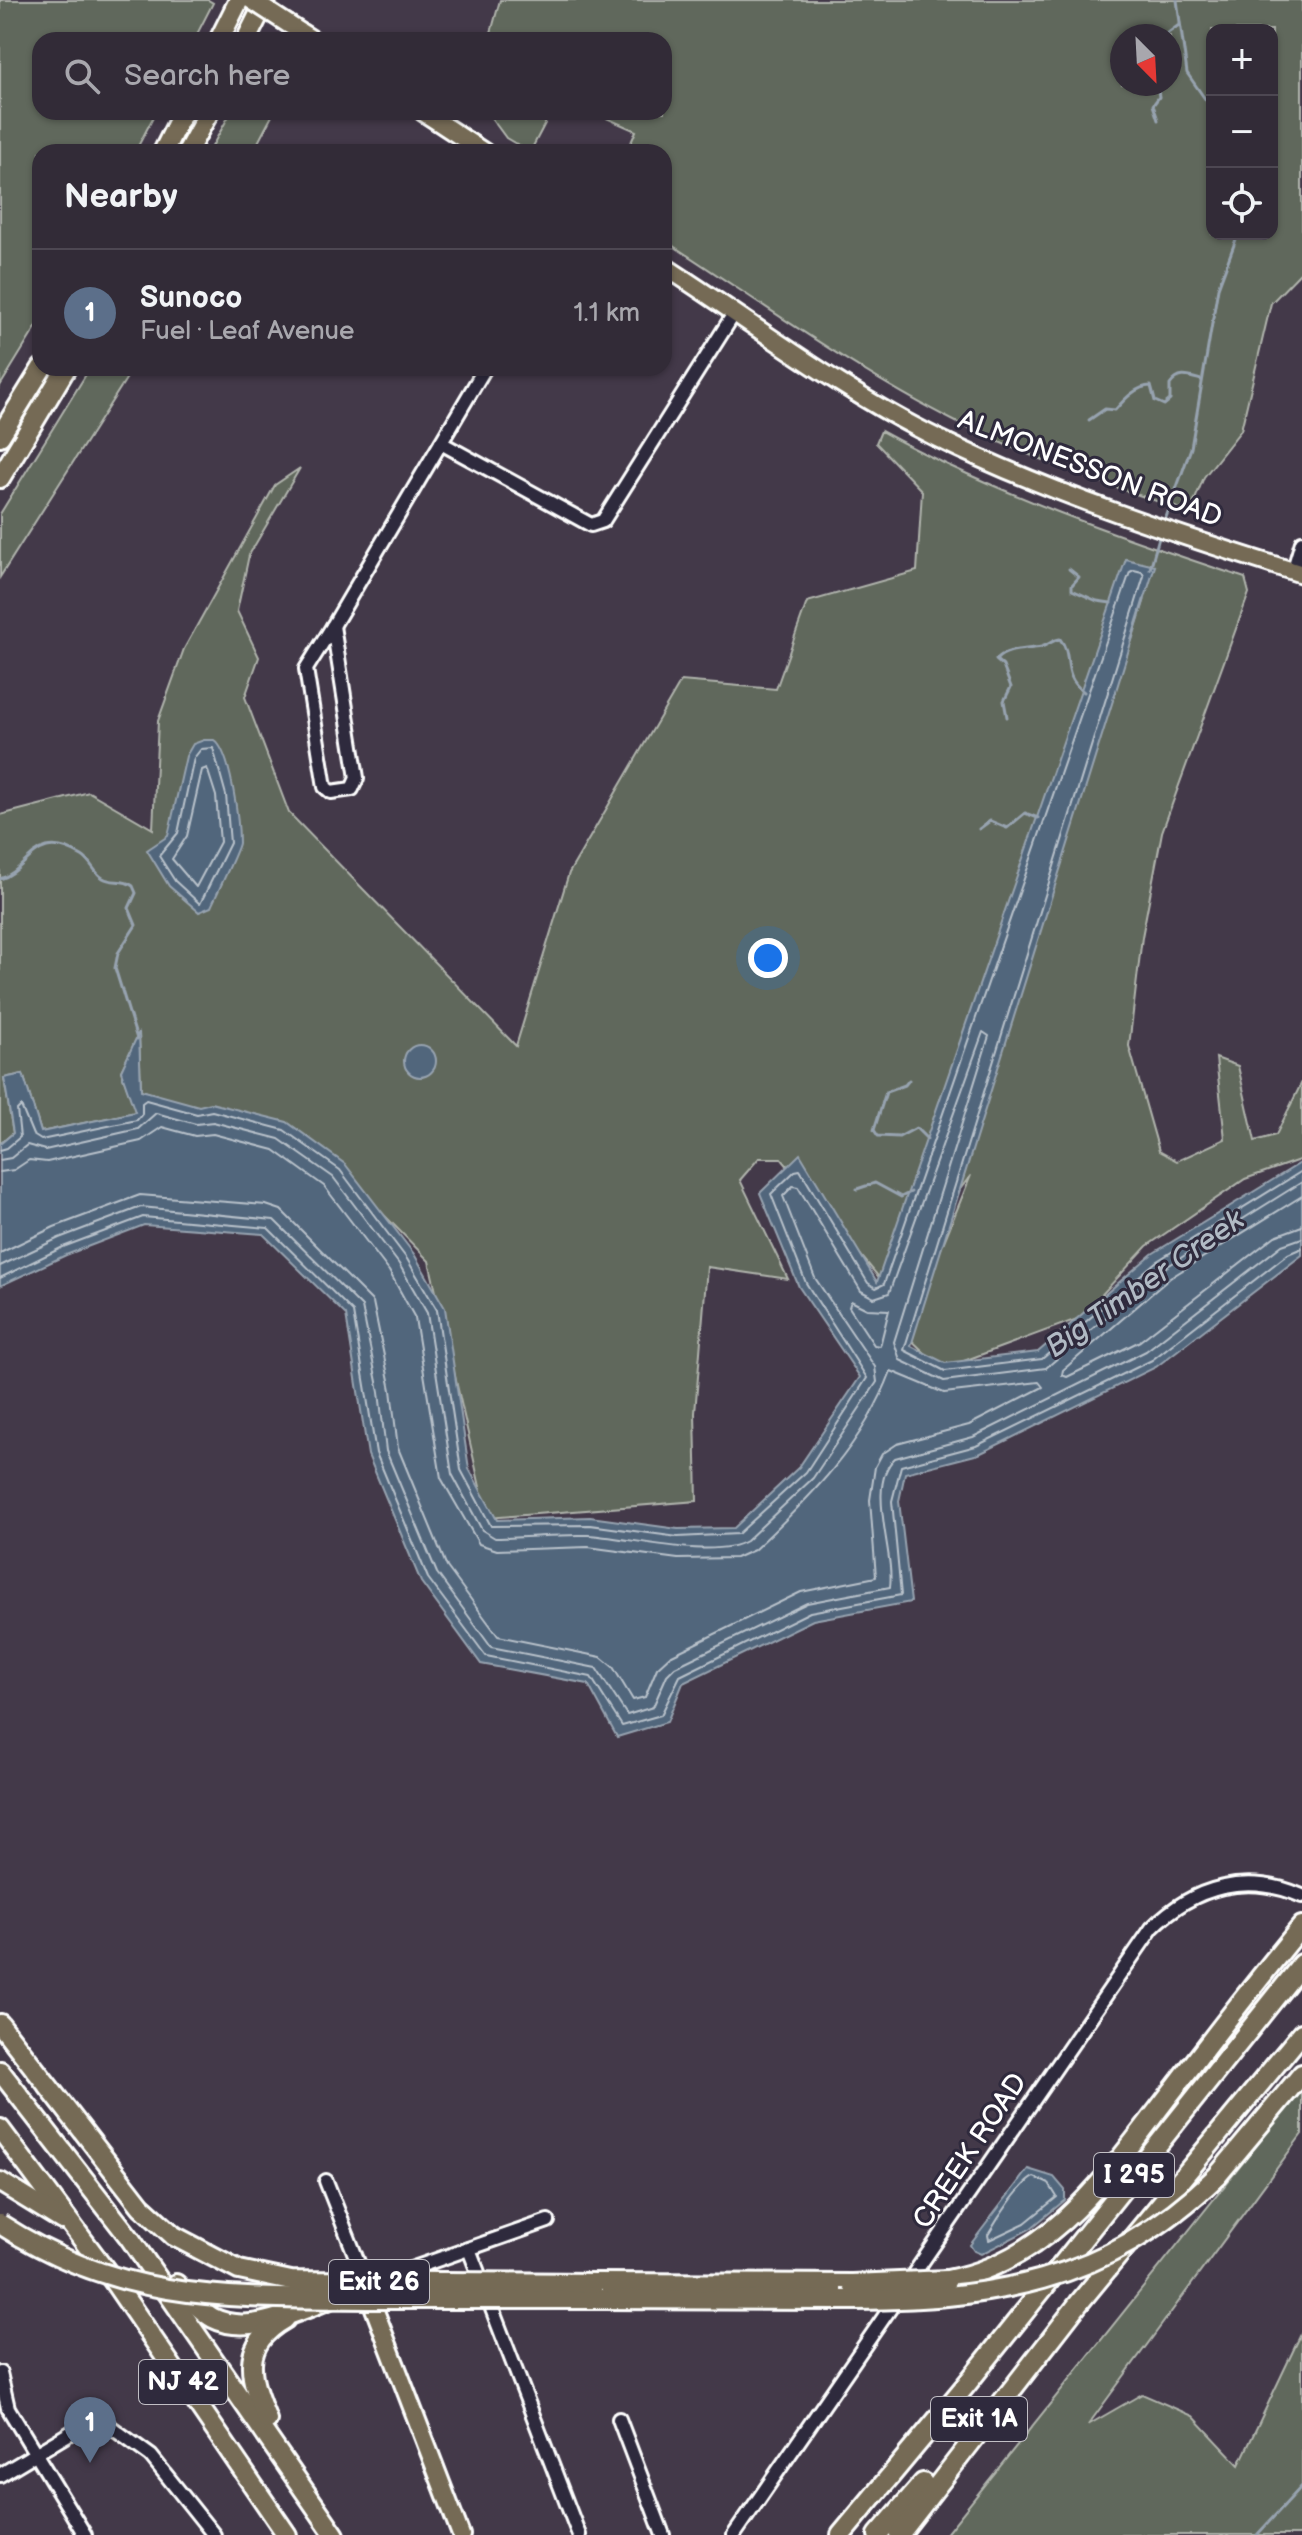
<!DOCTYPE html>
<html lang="en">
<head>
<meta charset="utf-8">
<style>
	body { margin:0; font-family:"Balsamiq Sans",sans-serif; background:#3a333f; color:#f1f3f6 }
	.controls { position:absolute; right:24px; top:24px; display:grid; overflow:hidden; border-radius:16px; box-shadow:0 2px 6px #0004 }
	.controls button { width:72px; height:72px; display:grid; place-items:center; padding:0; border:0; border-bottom:2px solid #4d4752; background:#322b37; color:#f1f3f6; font:40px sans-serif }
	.compass { position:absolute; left:1110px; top:24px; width:72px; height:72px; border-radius:50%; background:#322b37; box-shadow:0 2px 6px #0004; rotate:156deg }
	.you { position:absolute; left:768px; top:958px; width:28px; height:28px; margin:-20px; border:6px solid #fff; border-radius:50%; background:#1a73e8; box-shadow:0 0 0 12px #1a73e833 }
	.badge { display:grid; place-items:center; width:52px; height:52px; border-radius:50%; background:#95b2f1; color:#fff; font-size:26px; font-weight:700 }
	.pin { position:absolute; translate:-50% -66px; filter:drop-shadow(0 2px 4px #0008) }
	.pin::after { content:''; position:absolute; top:42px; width:28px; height:24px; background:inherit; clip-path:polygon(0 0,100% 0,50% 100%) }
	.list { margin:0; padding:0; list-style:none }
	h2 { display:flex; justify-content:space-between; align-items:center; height:104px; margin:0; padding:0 32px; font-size:34px }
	h2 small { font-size:26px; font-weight:400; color:#a8a7ad }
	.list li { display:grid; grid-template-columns:52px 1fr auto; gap:24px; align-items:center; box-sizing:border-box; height:128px; padding:0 32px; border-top:2px solid #4d4752 }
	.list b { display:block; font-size:30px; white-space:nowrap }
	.list p { margin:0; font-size:26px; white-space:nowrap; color:#a8a7ad }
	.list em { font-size:26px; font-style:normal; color:#a8a7ad }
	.icon { flex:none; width:44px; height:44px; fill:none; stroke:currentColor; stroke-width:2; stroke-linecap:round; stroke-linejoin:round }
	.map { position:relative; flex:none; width:1302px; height:2535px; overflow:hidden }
	.search { position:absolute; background:#322b37; box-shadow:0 2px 6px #0004; left:32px; top:32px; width:640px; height:88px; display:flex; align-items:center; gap:20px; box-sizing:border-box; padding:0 28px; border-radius:24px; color:#a8a7ad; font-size:30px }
	.panel { position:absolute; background:#322b37; box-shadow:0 2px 6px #0004; left:32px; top:144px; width:640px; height:232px; border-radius:24px }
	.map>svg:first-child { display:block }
	.green { fill:#61685b; stroke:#b0b4ad; stroke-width:2; fill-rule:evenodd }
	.water { fill:#51667c; stroke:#97a3b0; stroke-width:2 }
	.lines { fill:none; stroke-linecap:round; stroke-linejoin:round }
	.shore { stroke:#b9c2cb; stroke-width:2 }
	.stream { stroke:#97a3b0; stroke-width:3 }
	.minor-casing { stroke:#fff; stroke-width:18 }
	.major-casing { stroke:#fff; stroke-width:22 }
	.highway-casing { stroke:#fff; stroke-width:24 }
	.minor { stroke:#2f2a3d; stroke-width:12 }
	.major { stroke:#746b55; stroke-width:16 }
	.highway { stroke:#746b55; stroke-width:18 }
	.major-bridge-casing { stroke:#fff; stroke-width:22; stroke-linecap:butt }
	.highway-bridge-casing { stroke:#fff; stroke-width:24; stroke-linecap:butt }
	.major-bridge { stroke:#746b55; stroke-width:16 }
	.highway-bridge { stroke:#746b55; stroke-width:18 }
	.labels { text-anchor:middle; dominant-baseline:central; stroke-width:6; stroke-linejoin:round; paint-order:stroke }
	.shield { fill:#2f2a3d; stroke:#c1bfc5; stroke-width:2 }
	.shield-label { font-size:26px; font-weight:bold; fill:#fff }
	.street-label { font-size:28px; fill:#fff; stroke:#2f2a3d }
	.water-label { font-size:30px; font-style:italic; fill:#b1bac4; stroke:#2f2a3d }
</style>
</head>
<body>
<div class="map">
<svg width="1302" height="2535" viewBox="0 0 1302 2535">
	<rect width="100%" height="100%" fill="#433949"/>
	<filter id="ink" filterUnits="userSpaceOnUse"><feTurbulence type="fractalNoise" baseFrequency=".0125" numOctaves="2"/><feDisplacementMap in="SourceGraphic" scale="16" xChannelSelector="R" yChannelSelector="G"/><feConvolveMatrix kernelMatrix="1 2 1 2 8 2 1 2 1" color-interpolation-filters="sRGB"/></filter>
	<g filter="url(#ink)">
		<g class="green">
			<path d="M0,0H208L213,3L194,40H40V112H156L135,152H40V321L0,386Z"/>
			<path d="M500,0H1302V271L1271,303L1241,430L1204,477L1190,512C1115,488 1029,458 958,423C855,371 760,302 664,240V152H627L636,131L593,112H664V40H489ZM1212,30H1272V234H1212ZM1122,36H1170V84H1122Z"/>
			<path d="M231,112H274L253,152H209Z"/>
			<path d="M487,112H551L530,152L506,138Z"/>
			<path d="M90,368H133L0,577V514Z"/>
			<path d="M881,431C996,494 1121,537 1245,578L1249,593L1162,832L1142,937L1129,1046L1159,1151L1177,1161L1225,1139L1216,1058L1238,1066L1255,1141L1276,1135L1302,1082V1159L1245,1179L1147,1246L1080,1318L942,1369L906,1335L971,1175L886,1286L781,1158H759L740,1180L788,1279L707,1267L695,1413L697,1501L487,1518L429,1261L320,1149L141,1090L139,1035L121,1071L136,1112L41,1132L23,1074L4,1078L13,1133L0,1144V815L89,792L153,829L158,721L184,649L275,485L300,468L249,555L237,611L259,657L245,697L289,813L516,1046L569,873L681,681L776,689L807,602L917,571L922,491L876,443Z"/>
			<path d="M1302,2089V2134L1088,2425L1142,2394L1193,2416L1239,2465L1302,2332V2535H945Z"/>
		</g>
		<g class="water">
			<path d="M1126,559L1155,566L911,1346L945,1363L1038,1352L1152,1254L1302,1162V1255L1156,1367L979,1454L905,1473L899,1501L911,1602L813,1620L683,1683L667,1722L617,1737L588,1684L481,1664L421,1582L368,1455L346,1315L263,1234L144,1225L66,1255L0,1286V1144L13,1133L4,1078L23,1074L41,1132L135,1112L121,1071L139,1032L141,1090L199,1106L211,1103L287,1122L345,1164L414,1254L445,1308L469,1469L497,1520L590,1517L678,1529L734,1528L799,1467L860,1377L799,1287L760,1193L800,1154L877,1282Z"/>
			<path d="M204,740H214C231,751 239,821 239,843C239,848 215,898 211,907L199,912L169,886L147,850L168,836L186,756L193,744Z"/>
			<circle cx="420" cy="1061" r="16"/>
			<path d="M1028,2169L1054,2177L1065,2190V2200L1030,2229L981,2254L974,2251L970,2245Z"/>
		</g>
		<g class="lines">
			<g class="shore">
				<path d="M213,748L226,795L230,843L200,904L175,881L159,856L178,833L194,758L201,749Z"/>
				<path d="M207,768L216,796L220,842L196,887L172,859L187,836L202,770Z"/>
				<path d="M0,1150L7,1148L20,1137L17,1110L21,1106L33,1135L41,1140L137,1120L142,1114V1103L146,1100L197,1114L212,1111L284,1130L340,1170L407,1259L437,1310L461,1470L491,1526L590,1525L678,1537L738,1534L806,1472L867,1378L806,1283L771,1194L795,1171L800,1170L868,1283L876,1288L884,1284L1130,572L1134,570L1142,572L1144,576L904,1350L945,1371L1042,1359L1157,1261L1302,1171"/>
				<path d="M0,1160L11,1158L27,1145L45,1150L138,1129L156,1113L196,1124L213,1122L279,1139L333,1177L399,1264L427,1313L452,1474L482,1530L495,1538C526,1538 557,1534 588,1535C626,1537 714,1560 746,1541L813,1478L877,1382L875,1367L815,1278L783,1196L793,1186L798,1187L861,1291L874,1298L889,1293L983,1032L989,1036L894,1342L900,1360L944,1381L1046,1368L1163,1269L1302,1182"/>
				<path d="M0,1172L14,1170L29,1160L47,1162L141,1141L162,1127L195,1136L213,1134L274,1150L324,1186L389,1271L415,1318L441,1478L479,1544L497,1550L588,1547L678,1559L736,1558L754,1550C810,1498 864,1444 891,1371L944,1393L1039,1382L1043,1387L969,1425L897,1444L882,1454L875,1467L870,1500L876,1577L801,1592L670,1656L657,1668L645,1697L633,1700L613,1667L601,1657L498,1636L447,1567L398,1448L391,1390L373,1302L281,1210L266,1205L140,1195L54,1227L0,1253"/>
				<path d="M1302,1196L1170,1278L1063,1370L1062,1375L1067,1377L1140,1341L1275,1236L1302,1226"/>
				<path d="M0,1266L59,1238L141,1207L274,1220L362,1307L379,1392L386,1451L437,1573L491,1647L596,1668L627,1715L653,1707L667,1675L675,1667L807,1603L890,1587C895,1552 865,1486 895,1458L973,1437L1146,1351L1282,1245L1302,1238"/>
				<path d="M0,1278L63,1247L143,1217L268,1228L353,1312L376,1453L428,1578L486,1656L591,1677L622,1726L661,1715L680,1676L810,1612L901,1595L892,1501L901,1466L976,1446L1152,1360L1288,1254L1302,1248"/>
				<path d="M851,1301L867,1309L889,1310L880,1346L874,1345L849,1307Z"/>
				<path d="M1034,2177L1049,2184L1057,2197L1025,2223L989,2240L988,2235C996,2221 1021,2182 1034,2177Z"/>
			</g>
			<g class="stream">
				<path d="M1177,0L1187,73L1212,109"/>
				<path d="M1164,36L1179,25"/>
				<path d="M1157,84L1159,97L1153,105L1158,120"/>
				<path d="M1089,420L1105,409L1115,410C1124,400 1136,386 1151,386L1155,401L1164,405L1170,400V385C1179,372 1188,376 1201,380"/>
				<path d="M1164,523L1191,448L1218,288L1238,234"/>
				<path d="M1069,569L1079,577L1072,585V590L1097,601L1111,603"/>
				<path d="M1150,569L1160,534"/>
				<path d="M1131,642L1144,600"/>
				<path d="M1007,717L1004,701L1011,687L1003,666L996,660C1006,648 1027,650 1041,647C1049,645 1052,640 1060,639C1074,656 1060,674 1084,692"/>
				<path d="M979,829L990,821L1007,828L1025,813L1038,818"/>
				<path d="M0,879C30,870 35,827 82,856C91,861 94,873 103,878C113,884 123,878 133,886L136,893L129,908L136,925L118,953L115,968L137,1039"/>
				<path d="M909,1080L905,1085L886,1092L874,1130L878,1136L899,1137L916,1128L927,1139"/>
				<path d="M857,1189L875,1183L901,1197L911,1192"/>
				<path d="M1257,2535L1302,2486"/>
			</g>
			<defs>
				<g id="minor">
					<path d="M441,443L591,525L603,521L735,312"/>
					<path d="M1293,572L1302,542"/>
					<path d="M333,626L357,778L352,789L331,792L325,787L306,669Z"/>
					<path d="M333,626L485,368"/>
					<path d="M326,2181L367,2285"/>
					<path d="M469,2249L579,2535"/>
					<path d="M388,2277L548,2221"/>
					<path d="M0,2373L8,2408L85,2535"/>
					<path d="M619,2419L663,2535"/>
					<path d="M0,2475L97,2417L151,2456L214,2535"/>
					<path d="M734,2535L1152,1928C1194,1886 1247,1872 1302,1896"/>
				</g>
				<g id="major">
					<path d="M288,24L313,40"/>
					<path d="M423,112L484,152"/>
					<path d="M664,266C753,323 841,391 937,438C1054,495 1178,535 1302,574"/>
					<path d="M367,2290L461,2535"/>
				</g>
				<g id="highway">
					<path d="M219,40L239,0"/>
					<path d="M246,40L266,0"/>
					<path d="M163,152L183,112"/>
					<path d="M187,152L209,112"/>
					<path d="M0,436L42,368"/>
					<path d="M0,478L66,368"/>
					<path d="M0,2024L141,2206L174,2236"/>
					<path d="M0,2071L129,2237L335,2535"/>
					<path d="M0,2129L112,2279L287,2535"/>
					<path d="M1217,2176L1302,2074"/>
					<path d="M0,2182L62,2220"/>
					<path d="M947,2280C1053,2260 1108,2174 1170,2094C1213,2038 1256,1981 1302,1926"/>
					<path d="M595,2283L852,2284"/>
					<path d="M176,2284C187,2295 199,2310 213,2318C248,2336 295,2312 328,2300"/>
					<path d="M602,2299L841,2300"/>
					<path d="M267,2420C250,2378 238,2346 285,2319"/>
					<path d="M841,2535L966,2385L1302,1964"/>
					<path d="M878,2535L923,2483"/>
					<path d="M899,2535L1079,2303L1302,2033"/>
				</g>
			</defs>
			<use href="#minor" class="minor-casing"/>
			<use href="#major" class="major-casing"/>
			<use href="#highway" class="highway-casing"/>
			<use href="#minor" class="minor"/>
			<use href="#major" class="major"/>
			<use href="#highway" class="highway"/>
			<defs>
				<path id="major-bridge" d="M251,0L288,24"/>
				<g id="highway-bridge">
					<path d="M0,2224C122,2303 231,2298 370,2299C448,2299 525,2299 602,2299"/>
					<path d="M174,2236L239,2270L291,2281L595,2283"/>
					<path d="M852,2284L947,2280"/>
					<path d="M841,2300C991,2300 1104,2285 1217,2176"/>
				</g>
			</defs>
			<use href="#major-bridge" class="major-bridge-casing"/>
			<use href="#highway-bridge" class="highway-bridge-casing"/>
			<use href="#major-bridge" class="major-bridge"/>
			<use href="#highway-bridge" class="highway-bridge"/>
		</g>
	</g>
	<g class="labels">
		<g class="shield">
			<rect x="1094" y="2153" width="80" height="44" rx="6"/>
			<rect x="329" y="2260" width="100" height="44" rx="6"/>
			<rect x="139" y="2360" width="88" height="44" rx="6"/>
			<rect x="931" y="2397" width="96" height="44" rx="6"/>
		</g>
		<g class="shield-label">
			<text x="1134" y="2175">I 295</text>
			<text x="379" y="2282">Exit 26</text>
			<text x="183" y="2382">NJ 42</text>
			<text x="979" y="2419">Exit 1A</text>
		</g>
		<g class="street-label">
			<text transform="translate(1090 469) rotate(21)">ALMONESSON ROAD</text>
			<text transform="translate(970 2151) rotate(-56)">CREEK ROAD</text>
		</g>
		<g class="water-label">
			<text transform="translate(1145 1284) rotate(-35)">Big Timber Creek</text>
		</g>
	</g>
</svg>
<div class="controls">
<button>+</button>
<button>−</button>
<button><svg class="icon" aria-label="locate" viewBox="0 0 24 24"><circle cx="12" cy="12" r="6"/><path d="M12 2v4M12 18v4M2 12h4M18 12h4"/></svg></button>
</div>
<svg class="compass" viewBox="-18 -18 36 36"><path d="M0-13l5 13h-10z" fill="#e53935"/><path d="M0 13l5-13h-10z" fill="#a8a7ad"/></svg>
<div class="you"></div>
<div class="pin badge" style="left:90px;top:2463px;background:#5c6f8a">1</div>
<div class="search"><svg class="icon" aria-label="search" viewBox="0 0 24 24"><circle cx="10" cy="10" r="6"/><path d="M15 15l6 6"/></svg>Search here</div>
<section class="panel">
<h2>Nearby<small></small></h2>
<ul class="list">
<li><span class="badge" style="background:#5c6f8a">1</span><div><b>Sunoco</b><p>Fuel · Leaf Avenue</p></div><em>1.1 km</em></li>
</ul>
</section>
</div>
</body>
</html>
